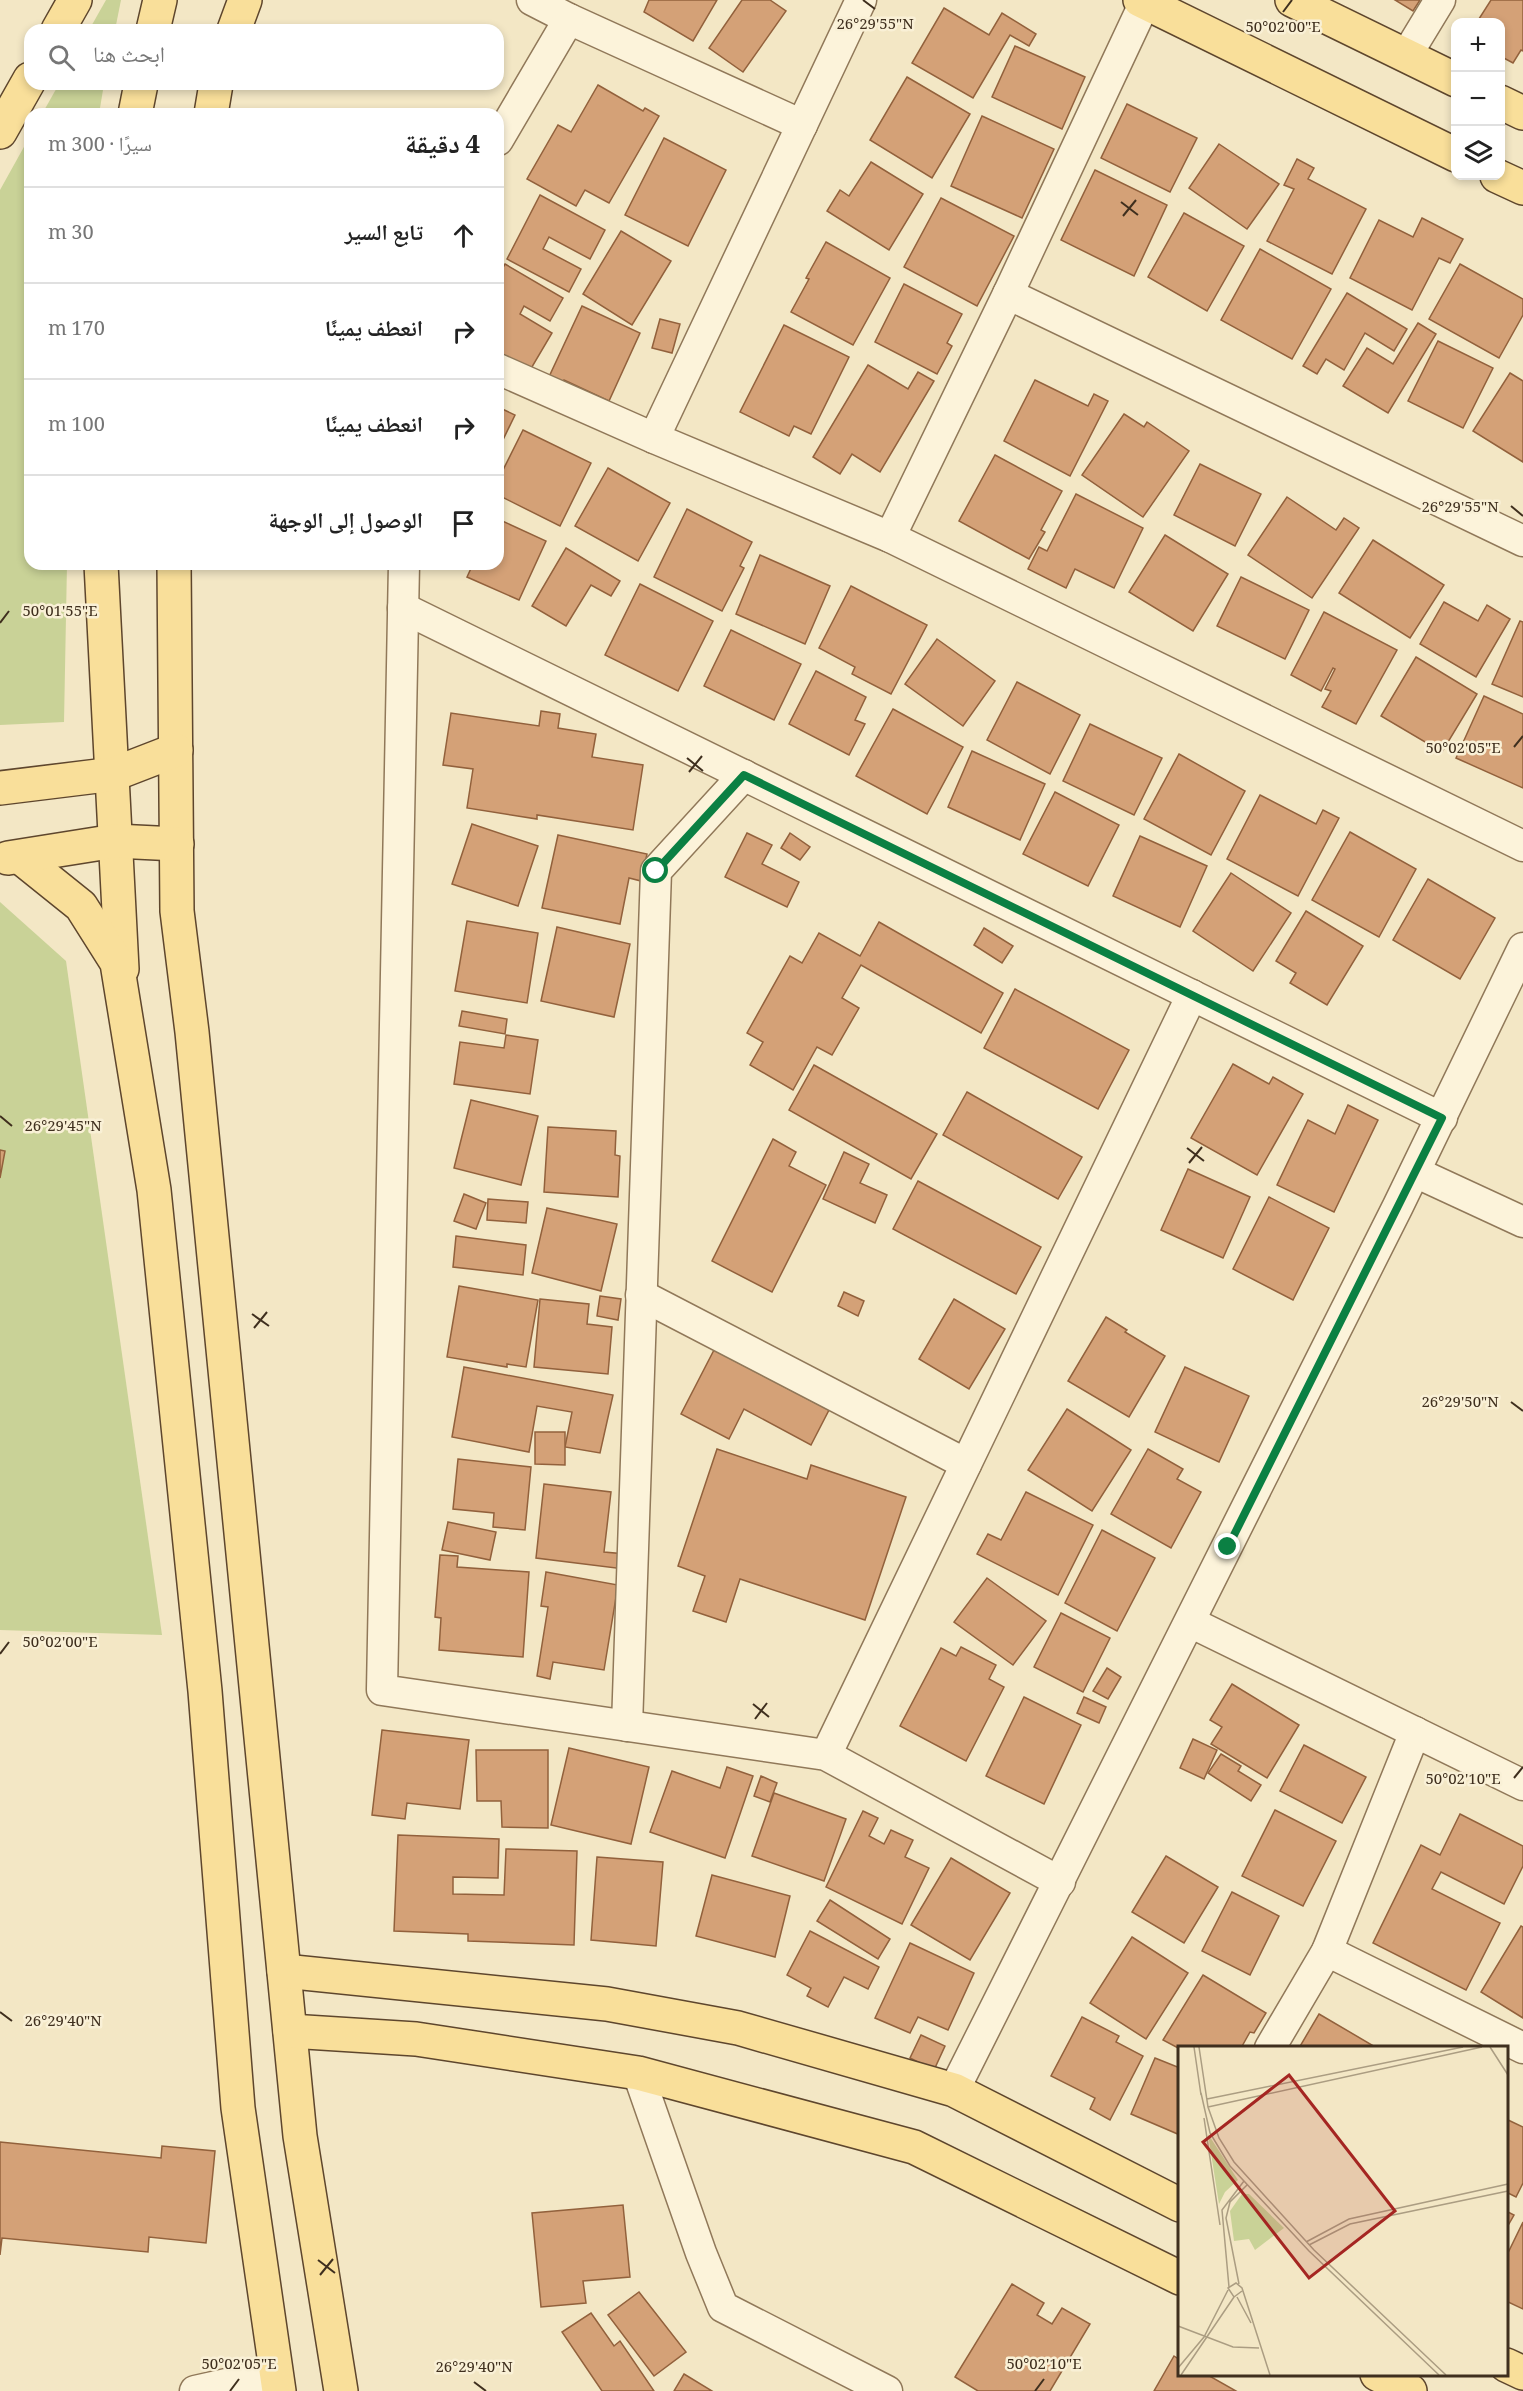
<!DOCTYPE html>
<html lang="ar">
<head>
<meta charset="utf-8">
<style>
	body { margin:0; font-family:Georgia,"Noto Naskh Arabic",serif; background:#f2f2f2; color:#222; direction:rtl }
	.controls { position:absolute; right:18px; top:18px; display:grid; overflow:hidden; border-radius:12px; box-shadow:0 3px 9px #0003 }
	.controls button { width:54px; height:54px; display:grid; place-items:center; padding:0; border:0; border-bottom:2px solid #e0e0e0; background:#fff; color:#222; font:30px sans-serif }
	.stop { position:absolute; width:18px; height:18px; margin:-14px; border:4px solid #0b8043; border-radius:50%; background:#fff }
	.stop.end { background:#0b8043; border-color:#fff; box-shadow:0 2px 6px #0008 }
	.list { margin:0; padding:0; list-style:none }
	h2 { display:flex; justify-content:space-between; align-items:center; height:78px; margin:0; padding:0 24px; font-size:26px }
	h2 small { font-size:20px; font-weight:400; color:#767676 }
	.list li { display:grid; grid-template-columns:39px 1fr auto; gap:18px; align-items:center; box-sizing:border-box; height:96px; padding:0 24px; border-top:2px solid #e0e0e0 }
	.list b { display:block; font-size:22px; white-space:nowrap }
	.list em { font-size:20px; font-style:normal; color:#767676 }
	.icon { flex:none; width:33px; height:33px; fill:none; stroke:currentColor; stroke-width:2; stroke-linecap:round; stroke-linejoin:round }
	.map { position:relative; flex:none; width:1523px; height:2391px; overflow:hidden; direction:ltr }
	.search { position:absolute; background:#fff; box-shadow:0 3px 9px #0003; left:24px; top:24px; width:480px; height:66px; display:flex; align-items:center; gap:15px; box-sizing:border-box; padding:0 21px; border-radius:18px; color:#767676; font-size:22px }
	.panel { position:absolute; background:#fff; box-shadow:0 3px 9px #0003; left:24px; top:108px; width:480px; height:462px; border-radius:18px; direction:rtl }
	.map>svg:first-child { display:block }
	.green { fill:#c9d297 }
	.building { fill:#d4a177; stroke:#92613c; stroke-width:1.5 }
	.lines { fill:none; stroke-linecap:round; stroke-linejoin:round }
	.minor-casing { stroke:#907859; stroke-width:33 }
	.major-casing { stroke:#5e462d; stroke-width:36 }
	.minor { stroke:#fcf3da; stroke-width:30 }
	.major { stroke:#f9df9a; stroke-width:33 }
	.route { stroke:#0b8043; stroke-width:8 }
	.ticks { fill:none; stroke:#3f2f1e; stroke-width:2 }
	.inset-road { fill:none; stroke:#ab9d82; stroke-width:1.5 }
	.view { fill:#a52622; fill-opacity:0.15; stroke:#a52622; stroke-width:3 }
	.inset-edge { fill:none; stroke:#3f2f1e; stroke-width:3 }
	.ticks-label { font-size:15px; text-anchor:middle; fill:#3f2f1e; stroke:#f9f0d6; stroke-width:5; stroke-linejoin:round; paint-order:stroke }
</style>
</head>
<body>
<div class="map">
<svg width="1523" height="2391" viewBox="0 0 1523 2391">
	<rect width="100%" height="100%" fill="#f3e7c5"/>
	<g class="green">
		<path d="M106,0H121L115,30H89Z"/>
		<path d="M59,84H104L99,114H42Z"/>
		<path d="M30,136V564H67L64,722L0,725V190Z"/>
		<path d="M0,902L66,961L162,1635L0,1630Z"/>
	</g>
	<g class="building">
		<path d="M649,0H717L693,41L644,12Z"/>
		<path d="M742,0H770L786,11L743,72L709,48Z"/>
		<path d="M1395,0H1420L1413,11Z"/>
		<path d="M1491,0H1523V51L1521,50L1513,63L1500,56V22H1477Z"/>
		<path d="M944,8L989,35L1002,13L1036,34L1029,46L1010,35L973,98L912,63Z"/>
		<path d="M1015,46L1085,77L1062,129L992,97Z"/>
		<path d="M907,77L970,114L932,178L870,140Z"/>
		<path d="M598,85L643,111L645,108L659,116L609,203L585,190L576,206L527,179L558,125L571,132Z"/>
		<path d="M1127,104L1197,138L1170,192L1101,158Z"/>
		<path d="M982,116L1054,149L1022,218L951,186Z"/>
		<path d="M664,138L726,170L688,246L625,215Z"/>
		<path d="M1219,144L1279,184L1247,229L1189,188Z"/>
		<path d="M1297,159L1314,168L1308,179L1366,209L1332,274L1267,241L1294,189L1284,185Z"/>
		<path d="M871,162L923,194L889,250L827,211L840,190L849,196Z"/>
		<path d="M1095,170L1167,205L1134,276L1061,240Z"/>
		<path d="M540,195L605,230L590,259L549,237L543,249L581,269L569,292L507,259Z"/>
		<path d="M941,198L1014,236L977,306L904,267Z"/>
		<path d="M1184,213L1244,246L1207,311L1148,277Z"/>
		<path d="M1422,218L1463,239L1450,263L1439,258L1412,310L1350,278L1379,220L1413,237Z"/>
		<path d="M621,231L671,261L632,325L583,294Z"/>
		<path d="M826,242L890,278L853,345L791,312L809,279L806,278Z"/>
		<path d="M1260,249L1331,289L1292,359L1221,320Z"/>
		<path d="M505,264L563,298L550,321L524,306L520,314L552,333L529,372L498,353V276Z"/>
		<path d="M1460,264L1523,299V315L1499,358L1429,319Z"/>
		<path d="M904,284L962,314L947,343L952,346L937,374L875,342Z"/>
		<path d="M1347,293L1407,329L1394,351L1365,333L1344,370L1326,359L1317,374L1303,366Z"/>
		<path d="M582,306L640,333L609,401L564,380L561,385L548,379Z"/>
		<path d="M660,319L680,324L672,353L652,348Z"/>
		<path d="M1418,323L1436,334L1388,413L1343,386L1367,348L1393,364Z"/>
		<path d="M784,325L849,357L811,434L794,426L789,436L740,412Z"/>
		<path d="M1438,341L1493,368L1463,428L1408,401Z"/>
		<path d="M868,365L908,389L918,372L934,381L880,472L852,454L840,474L813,457Z"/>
		<path d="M1510,373L1523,381V462L1473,431Z"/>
		<path d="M1035,380L1088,406L1094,394L1108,401L1070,476L1004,441Z"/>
		<path d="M498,407L515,415L500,446L498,445Z"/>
		<path d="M1124,414L1144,427L1147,422L1189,451L1143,517L1082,475Z"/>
		<path d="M523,430L591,463L560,526L498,495V480Z"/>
		<path d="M995,455L1062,491L1041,530L1045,532L1029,559L959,521Z"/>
		<path d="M1200,464L1261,494L1235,546L1174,515Z"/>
		<path d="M608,468L670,503L638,561L575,526Z"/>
		<path d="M1076,494L1143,528L1114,588L1075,569L1066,588L1028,569L1039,547L1047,551Z"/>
		<path d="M1287,497L1336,530L1344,518L1359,528L1312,598L1248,555Z"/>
		<path d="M687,509L752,542L740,566L744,568L722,611L654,577Z"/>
		<path d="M498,519L546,541L519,600L467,577L473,564H498Z"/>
		<path d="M1165,535L1228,574L1193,631L1129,592Z"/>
		<path d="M1373,540L1444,585L1410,638L1339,593Z"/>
		<path d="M566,548L620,581L611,596L591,585L566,626L532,606Z"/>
		<path d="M760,555L830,586L805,644L736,614Z"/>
		<path d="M1241,577L1309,610L1285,659L1217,626Z"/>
		<path d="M640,584L713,621L678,691L605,655Z"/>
		<path d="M851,586L927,625L891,694L852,674L855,667L819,648Z"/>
		<path d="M1444,602L1478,621L1487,605L1510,619L1476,677L1420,644Z"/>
		<path d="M1324,612L1397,650L1356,724L1322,707L1331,691L1325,689L1335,669L1333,668L1321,691L1291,675Z"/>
		<path d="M1520,621L1523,622V697L1492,684Z"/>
		<path d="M731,630L801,664L774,720L704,686Z"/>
		<path d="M937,639L995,681L963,726L905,684Z"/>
		<path d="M1416,657L1477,694L1442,752L1381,716Z"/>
		<path d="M816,671L866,697L855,720L865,724L849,755L789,724Z"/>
		<path d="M1017,682L1080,715L1050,774L987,740Z"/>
		<path d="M1484,696L1523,714V788L1456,758Z"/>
		<path d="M893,709L963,747L927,814L856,776Z"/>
		<path d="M541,711L560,714L558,728L596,734L592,757L643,765L633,830L537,815V819L467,808L473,769L443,765L451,713L539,726Z"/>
		<path d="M1090,724L1162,758L1134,815L1063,781Z"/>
		<path d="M972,751L1045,784L1020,840L948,807Z"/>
		<path d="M1179,754L1245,791L1211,855L1144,819Z"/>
		<path d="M1055,792L1119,825L1088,886L1023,854Z"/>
		<path d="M1260,795L1316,824L1323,810L1339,818L1298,896L1227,859Z"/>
		<path d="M472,824L538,846L518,906L452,884Z"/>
		<path d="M1350,832L1416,869L1379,937L1312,900Z"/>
		<path d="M747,833L772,845L762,864L799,882L787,907L725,877Z"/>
		<path d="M790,833L810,847L800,860L781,848Z"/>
		<path d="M558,835L647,854L641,881L629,878L620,924L542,908Z"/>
		<path d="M1140,836L1207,866L1180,927L1113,896Z"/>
		<path d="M1231,873L1291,913L1253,971L1193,931Z"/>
		<path d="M1428,879L1495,918L1460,979L1393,940Z"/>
		<path d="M1306,911L1363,946L1327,1005L1290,983L1296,973L1276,961Z"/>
		<path d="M467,921L538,933L527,1003L455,991Z"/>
		<path d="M879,922L1003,993L981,1033L861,965L842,998L859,1008L832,1055L817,1047L793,1090L750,1065L763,1042L747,1033L790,956L802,963L819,933L860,956Z"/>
		<path d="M557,927L630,944L614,1017L541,1001Z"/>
		<path d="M984,928L1013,946L1002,963L974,945Z"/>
		<path d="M1015,989L1129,1050L1098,1109L984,1048Z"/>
		<path d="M462,1011L507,1019L505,1034L459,1026Z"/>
		<path d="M506,1035L538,1040L530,1094L454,1084L460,1042L504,1048Z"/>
		<path d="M1233,1064L1269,1084L1273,1077L1303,1094L1257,1175L1191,1138Z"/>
		<path d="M814,1065L937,1134L911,1179L789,1110Z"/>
		<path d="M967,1092L1082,1157L1058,1199L943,1135Z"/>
		<path d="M471,1100L538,1116L521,1185L454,1168Z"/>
		<path d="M1348,1105L1378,1120L1334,1212L1277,1185L1308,1120L1335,1134Z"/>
		<path d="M548,1127L616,1131L615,1155L620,1156L618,1197L544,1192Z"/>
		<path d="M773,1139L796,1152L789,1166L826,1185L772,1292L712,1261Z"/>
		<path d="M0,1150L5,1151L0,1178Z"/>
		<path d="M844,1152L869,1164L860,1183L887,1195L875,1223L823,1199Z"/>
		<path d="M1188,1169L1250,1197L1223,1258L1161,1230Z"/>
		<path d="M918,1181L1041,1247L1016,1294L893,1229Z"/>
		<path d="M464,1194L486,1203L476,1229L454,1221Z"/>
		<path d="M1269,1197L1329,1228L1293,1300L1233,1269Z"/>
		<path d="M488,1199L528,1202L526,1223L487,1220Z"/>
		<path d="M547,1208L617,1224L601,1291L532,1273Z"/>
		<path d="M456,1236L526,1245L523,1275L453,1267Z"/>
		<path d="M459,1286L538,1300L526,1367L507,1364V1367L447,1357Z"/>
		<path d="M844,1292L864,1301L858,1316L838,1306Z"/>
		<path d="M600,1296L621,1299L618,1320L597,1316Z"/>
		<path d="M540,1299L589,1304L587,1324L612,1327L608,1374L534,1367Z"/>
		<path d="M954,1299L1005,1329L969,1389L919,1359Z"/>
		<path d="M1106,1317L1127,1330L1125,1332L1165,1356L1129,1417L1068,1381Z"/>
		<path d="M714,1350L829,1410L811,1445L744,1409L729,1439L681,1414Z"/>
		<path d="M464,1367L613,1395L600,1453L565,1447L572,1412L537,1406L529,1452L452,1437Z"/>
		<path d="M1185,1367L1249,1396L1219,1462L1155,1432Z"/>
		<path d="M1067,1409L1131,1450L1092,1511L1028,1470Z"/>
		<path d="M535,1432H565V1465L535,1464Z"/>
		<path d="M717,1449L807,1479L811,1465L906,1497L865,1620L740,1579L726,1622L693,1611L705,1576L678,1566Z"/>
		<path d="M1148,1449L1183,1469L1177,1479L1201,1492L1171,1548L1111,1514Z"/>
		<path d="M458,1459L531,1467L525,1530L493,1527L494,1513L453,1509Z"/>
		<path d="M544,1484L611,1492L604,1552L626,1554L624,1569L536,1558Z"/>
		<path d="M1026,1492L1093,1525L1058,1595L977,1554L988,1534L1001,1540Z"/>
		<path d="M448,1522L496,1532L490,1560L442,1550Z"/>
		<path d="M1102,1530L1155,1558L1117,1631L1065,1603Z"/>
		<path d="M440,1555L458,1556L457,1567L529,1572L523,1657L439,1650L441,1618L435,1617Z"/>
		<path d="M546,1572L618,1585L604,1670L553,1662L550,1679L537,1676L548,1607L541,1606Z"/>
		<path d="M987,1578L1046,1621L1013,1665L954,1622Z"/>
		<path d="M1061,1613L1110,1638L1083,1692L1034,1667Z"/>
		<path d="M961,1647L996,1665L989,1679L1004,1687L966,1761L900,1726L941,1648L956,1656Z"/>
		<path d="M1107,1668L1121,1677L1108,1699L1093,1691Z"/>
		<path d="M1232,1684L1299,1725L1267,1778L1211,1744L1222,1727L1210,1720Z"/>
		<path d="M1024,1697L1081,1725L1044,1804L986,1776Z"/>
		<path d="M1084,1697L1106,1707L1099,1723L1077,1713Z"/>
		<path d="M382,1730L469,1740L460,1809L407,1803L405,1819L372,1815Z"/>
		<path d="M1193,1739L1217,1750L1204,1779L1180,1768Z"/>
		<path d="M1304,1745L1366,1777L1342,1823L1280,1791Z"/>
		<path d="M569,1748L649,1767L631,1844L551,1825Z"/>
		<path d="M476,1750H548V1828L502,1827L501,1801H477Z"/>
		<path d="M1221,1754L1241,1766L1238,1771L1261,1785L1251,1801L1208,1773Z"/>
		<path d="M727,1767L753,1776L725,1858L650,1832L672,1771L720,1788Z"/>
		<path d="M761,1776L777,1783L770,1802L754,1796Z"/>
		<path d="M774,1793L846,1819L824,1881L752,1856Z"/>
		<path d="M1275,1810L1336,1841L1303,1906L1242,1876Z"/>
		<path d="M863,1811L878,1818L869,1836L884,1844L891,1830L913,1840L905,1857L929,1868L902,1924L826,1887Z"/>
		<path d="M1460,1814L1523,1846V1866L1504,1904L1441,1872L1432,1889L1500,1923L1466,1990L1373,1943L1421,1845L1440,1855Z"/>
		<path d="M398,1835L499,1839L498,1878L453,1877V1894L504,1895L506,1849L577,1851L574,1945L468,1941V1934L394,1931Z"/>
		<path d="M1166,1856L1218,1887L1184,1943L1132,1912Z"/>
		<path d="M597,1857L663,1862L656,1946L591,1940Z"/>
		<path d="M951,1858L1010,1893L970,1960L911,1925Z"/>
		<path d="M712,1875L790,1896L775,1957L696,1936Z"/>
		<path d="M1232,1892L1279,1916L1250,1975L1202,1951Z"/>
		<path d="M830,1900L890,1939L878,1959L817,1921Z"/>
		<path d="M1521,1926L1523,1927V2018L1481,1992Z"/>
		<path d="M810,1931L879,1967L868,1989L844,1977L828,2007L807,1996L811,1988L787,1975Z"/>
		<path d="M1132,1937L1188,1973L1146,2039L1090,2003Z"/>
		<path d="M910,1943L974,1973L948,2030L918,2017L910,2033L875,2018Z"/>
		<path d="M1203,1975L1266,2013L1254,2033L1250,2032L1241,2048H1180V2049L1163,2040Z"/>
		<path d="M1319,2014L1377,2048H1299Z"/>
		<path d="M1082,2017L1119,2036L1116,2042L1143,2056L1110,2120L1090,2109L1095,2098L1051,2076Z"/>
		<path d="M921,2035L945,2046L934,2070L910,2058Z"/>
		<path d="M1155,2058L1180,2068V2135L1131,2114Z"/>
		<path d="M1506,2119L1523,2127V2183L1516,2197L1506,2192Z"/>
		<path d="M0,2142L161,2158L162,2146L215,2151L206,2243L149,2237L148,2252L2,2238L0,2255Z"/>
		<path d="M623,2205L630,2277L583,2281L586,2303L541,2307L532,2213Z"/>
		<path d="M1506,2211L1514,2215L1506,2229Z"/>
		<path d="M1523,2222V2309L1506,2301V2257Z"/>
		<path d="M1012,2284L1044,2303L1037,2315L1052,2324L1062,2308L1090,2324L1050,2391H978L955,2377Z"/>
		<path d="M639,2292L686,2352L654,2376L608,2315Z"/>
		<path d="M591,2313L614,2346L620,2341L654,2391H602L562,2332Z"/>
		<path d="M1174,2356L1180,2360V2374H1206L1236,2391H1154Z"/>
		<path d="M684,2374L712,2391H674Z"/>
	</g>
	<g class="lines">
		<defs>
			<g id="minor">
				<path d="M532,0L569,19L802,125"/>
				<path d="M1406,56L1440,0"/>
				<path d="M498,140L569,19"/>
				<path d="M1008,294L1145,2"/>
				<path d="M498,369L654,438L890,537L1523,846"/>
				<path d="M654,438L861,0"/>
				<path d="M890,537L1008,294L1523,541"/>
				<path d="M404,564L382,1690L826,1755L1060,1882"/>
				<path d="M403,608L1442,1118"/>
				<path d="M1415,1172L1523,1222"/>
				<path d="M641,1295L966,1464"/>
				<path d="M1190,1622L1523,1785"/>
				<path d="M627,1726L656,871L744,775"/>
				<path d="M826,1755L1192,995"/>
				<path d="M1327,1951L1523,2048"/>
				<path d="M1270,2048L1327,1951L1415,1732"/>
				<path d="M638,2073L701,2253L723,2307L887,2391"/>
				<path d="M954,2090L1398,1206L1523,948"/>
				<path d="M195,2391L276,2373"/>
			</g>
			<g id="major">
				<path d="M1140,0L1456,155"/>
				<path d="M1292,0L1456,80"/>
				<path d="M58,30L75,0"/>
				<path d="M153,30L160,0"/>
				<path d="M234,30L245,0"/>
				<path d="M1500,102L1523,113"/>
				<path d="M135,114L141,84"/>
				<path d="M211,114L216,84"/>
				<path d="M0,132L30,79"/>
				<path d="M1497,176L1523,188"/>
				<path d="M101,564L122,969"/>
				<path d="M174,564L177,911L192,1032L300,2136L341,2391"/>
				<path d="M0,788L114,774L176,750"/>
				<path d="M20,857L81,906L117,963L154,1190L205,1691L238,2108L279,2391"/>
				<path d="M8,858L115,841L177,844"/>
				<path d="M284,1971L607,2004L738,2028L954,2090L1180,2205"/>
				<path d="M290,2031L416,2039L638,2073L914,2147L1180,2278"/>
				<path d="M1506,2365L1523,2373"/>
				<path d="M1377,2374L1410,2391"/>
			</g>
		</defs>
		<use href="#minor" class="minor-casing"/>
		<use href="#major" class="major-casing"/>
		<use href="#minor" class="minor"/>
		<use href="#major" class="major"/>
	</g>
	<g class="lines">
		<path class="route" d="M656,871L744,775L1442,1118L1228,1547"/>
	</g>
	<path class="ticks" d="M863,0L875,9M1283,12L1292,0M1121,202L1138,215M1123,216L1136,200M1511,506L1523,516M0,623L9,611M1514,747L1523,736M687,758L703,771M689,772L702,756M0,1116L12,1126M1187,1148L1204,1161M1189,1163L1202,1147M252,1314L269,1326M254,1328L267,1312M1511,1402L1523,1411M0,1654L9,1642M753,1704L769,1717M755,1719L767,1703M1514,1778L1523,1767M0,2012L12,2021M318,2260L335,2273M320,2275L333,2259M474,2382L486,2391M230,2391L239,2379M1035,2391L1044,2379"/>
	<g transform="translate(1178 2046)">
		<rect width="330" height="330" fill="#f3e7c5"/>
		<path d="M30,88L60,134L47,146L41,158ZM64,148H71L106,182L77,204L71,193L56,195L52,165Z" fill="#c9d297"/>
		<path class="inset-road" d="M16,1L23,49M21,1L30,61L41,92L56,116L136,204L268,329M312,1L330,29M23,47L32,87L52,120L131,205L261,329M29,53L285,1M30,61L304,1M26,72L42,179M128,196L171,173L330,138M131,199L172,178L330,145M61,238L48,172L52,156L69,139M51,241L44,164L66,135M64,245L56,251L50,242L58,237L64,242L92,329M59,251L73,277M0,280L55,301L81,302M0,322L26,291L50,244M3,329L56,251"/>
		<path class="view" d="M111,29L217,165L131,232L25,96Z"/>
		<rect width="330" height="330" class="inset-edge"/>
	</g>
	<g class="ticks-label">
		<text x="875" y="29">26°29'55"N</text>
		<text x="1283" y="32">50°02'00"E</text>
		<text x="1460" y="512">26°29'55"N</text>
		<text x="60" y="616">50°01'55"E</text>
		<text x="1463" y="753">50°02'05"E</text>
		<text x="63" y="1131">26°29'45"N</text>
		<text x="1460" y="1407">26°29'50"N</text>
		<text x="60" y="1647">50°02'00"E</text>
		<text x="1463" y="1784">50°02'10"E</text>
		<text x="63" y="2026">26°29'40"N</text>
		<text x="239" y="2369">50°02'05"E</text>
		<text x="1044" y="2369">50°02'10"E</text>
		<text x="474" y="2372">26°29'40"N</text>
	</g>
</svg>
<div class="controls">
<button>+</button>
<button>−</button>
<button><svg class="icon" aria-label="layers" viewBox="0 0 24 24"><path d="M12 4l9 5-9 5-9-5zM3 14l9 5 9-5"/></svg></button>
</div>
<div class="stop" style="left:656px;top:871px"></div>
<div class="stop end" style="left:1228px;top:1547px"></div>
<div class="search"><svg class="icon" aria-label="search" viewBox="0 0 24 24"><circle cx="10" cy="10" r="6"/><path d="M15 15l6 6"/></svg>ابحث هنا</div>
<section class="panel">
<h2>4 دقيقة<small>سيرًا · 300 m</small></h2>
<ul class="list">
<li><svg class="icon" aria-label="ahead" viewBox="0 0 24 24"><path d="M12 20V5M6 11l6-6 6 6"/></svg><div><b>تابع السير</b></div><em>30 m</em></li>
<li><svg class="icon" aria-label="right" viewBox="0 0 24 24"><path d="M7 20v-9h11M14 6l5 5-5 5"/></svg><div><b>انعطف يمينًا</b></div><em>170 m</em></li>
<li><svg class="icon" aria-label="right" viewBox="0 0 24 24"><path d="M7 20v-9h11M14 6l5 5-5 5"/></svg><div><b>انعطف يمينًا</b></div><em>100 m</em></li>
<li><svg class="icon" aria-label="arrive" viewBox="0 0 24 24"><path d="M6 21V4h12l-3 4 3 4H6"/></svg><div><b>الوصول إلى الوجهة</b></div></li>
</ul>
</section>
</div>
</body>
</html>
